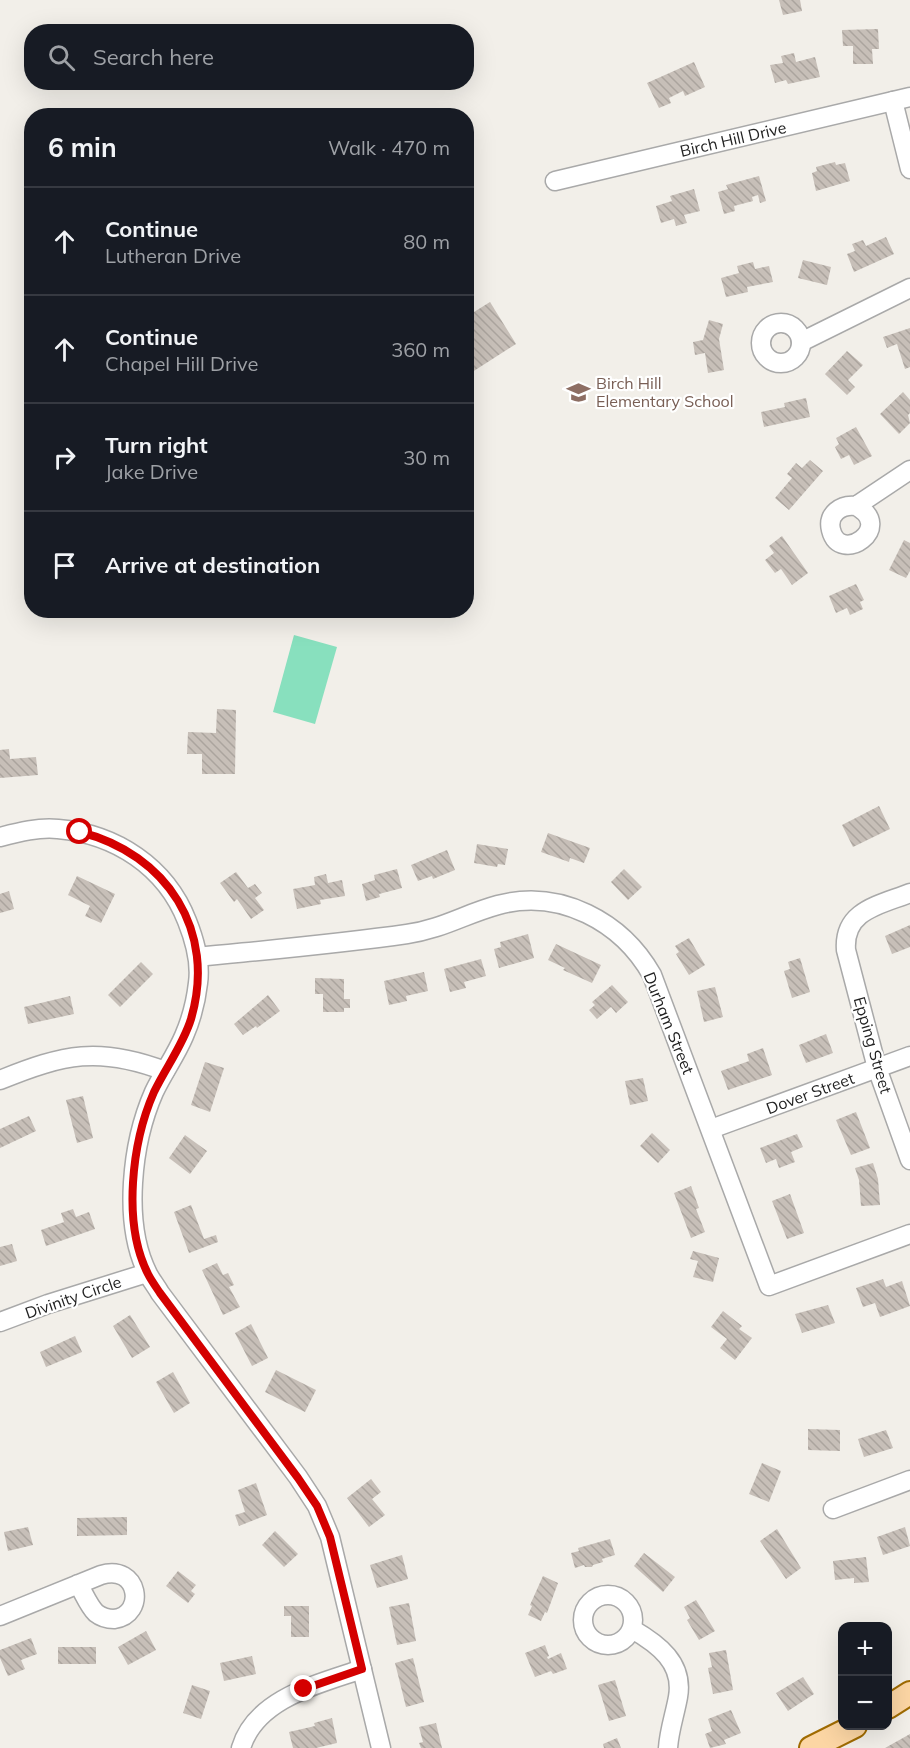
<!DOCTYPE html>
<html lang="en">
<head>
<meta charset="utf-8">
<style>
	body { margin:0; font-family:Mulish,sans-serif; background:#242831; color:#f1f3f6 }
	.controls { position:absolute; right:18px; bottom:18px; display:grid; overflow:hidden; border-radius:12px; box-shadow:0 6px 24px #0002 }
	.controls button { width:54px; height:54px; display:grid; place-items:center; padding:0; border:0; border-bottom:2px solid #363941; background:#171b24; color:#f1f3f6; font:30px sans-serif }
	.stop { position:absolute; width:18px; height:18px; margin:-14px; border:4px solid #d40000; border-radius:50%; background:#fff }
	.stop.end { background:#d40000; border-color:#fff; box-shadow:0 2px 6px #0008 }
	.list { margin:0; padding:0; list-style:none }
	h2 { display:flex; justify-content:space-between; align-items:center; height:78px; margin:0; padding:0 24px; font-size:26px }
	h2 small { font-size:20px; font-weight:400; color:#9ea1a6 }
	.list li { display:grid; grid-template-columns:39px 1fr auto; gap:18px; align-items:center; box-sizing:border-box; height:108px; padding:0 24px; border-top:2px solid #363941 }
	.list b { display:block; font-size:22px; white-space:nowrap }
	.list p { margin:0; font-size:20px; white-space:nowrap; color:#9ea1a6 }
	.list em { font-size:20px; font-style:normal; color:#9ea1a6 }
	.icon { flex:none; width:33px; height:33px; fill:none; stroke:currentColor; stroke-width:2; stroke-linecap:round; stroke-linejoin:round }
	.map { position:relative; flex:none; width:910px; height:1748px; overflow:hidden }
	.search { position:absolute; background:#171b24; box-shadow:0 6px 24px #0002; left:24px; top:24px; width:450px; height:66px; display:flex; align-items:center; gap:15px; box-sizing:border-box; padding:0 21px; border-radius:24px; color:#9ea1a6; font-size:22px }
	.panel { position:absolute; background:#171b24; box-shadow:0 6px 24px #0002; left:24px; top:108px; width:450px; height:510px; border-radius:24px }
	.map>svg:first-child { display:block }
	.pitch { fill:#88e0be }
	.building { fill:url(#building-back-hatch) }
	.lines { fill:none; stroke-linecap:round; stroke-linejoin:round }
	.minor-casing { stroke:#a9a9a9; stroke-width:21 }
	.major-casing { stroke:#a06b00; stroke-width:26 }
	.minor { stroke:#fff; stroke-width:18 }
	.major { stroke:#fcd6a4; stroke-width:22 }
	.route { stroke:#d40000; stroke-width:8 }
	.labels { text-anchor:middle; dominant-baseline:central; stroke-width:4.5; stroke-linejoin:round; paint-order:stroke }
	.street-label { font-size:16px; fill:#222; stroke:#fff }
	.education-label { font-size:16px; fill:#785e54; stroke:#fff; text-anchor:start }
</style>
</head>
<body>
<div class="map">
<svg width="910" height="1748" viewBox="0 0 910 1748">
	<defs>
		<pattern id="building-back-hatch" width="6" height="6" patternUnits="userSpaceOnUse" patternTransform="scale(1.5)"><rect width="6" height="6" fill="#c7bfb8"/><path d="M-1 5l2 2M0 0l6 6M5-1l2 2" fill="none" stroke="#aba49e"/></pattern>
	</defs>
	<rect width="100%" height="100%" fill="#f2efe9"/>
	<path class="pitch" d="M294,635L337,647L315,724L273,712Z"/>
	<g class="building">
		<path d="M779,0H800L802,11L783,15Z"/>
		<path d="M878,29L879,49H872L873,64H853V46H843L842,30Z"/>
		<path d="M794,53L796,62L815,57L820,77L788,84L786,80L775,83L770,65L783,63L781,56Z"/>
		<path d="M694,62L705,87L685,96L683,91L669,98L671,103L659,108L647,83Z"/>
		<path d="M835,162L836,165L845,163L850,181L816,191L812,173L817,171L816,167Z"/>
		<path d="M759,176L766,201L760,203L758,195L752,197L753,201L734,206L735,211L724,214L718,192L728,189L726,185Z"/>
		<path d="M694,189L700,211L684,215L687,223L676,226L674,219L661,223L656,206L672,201L670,196Z"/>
		<path d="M886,237L894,254L854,272L847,254L855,251L852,244L863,240L866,246Z"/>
		<path d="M803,260L831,267L827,285L798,278Z"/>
		<path d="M753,262L755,269L769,266L773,282L747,287L748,292L726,297L721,278L739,273L737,266Z"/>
		<path d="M490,302L516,344L466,376V317Z"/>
		<path d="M709,320L723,324L719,339L724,370L708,373L705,353L695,355L693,342L703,340Z"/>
		<path d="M910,328V367L905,369L897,344L887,348L883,337Z"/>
		<path d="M847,351L863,365L848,380L855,387L847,395L825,374Z"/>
		<path d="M903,392L910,400V413L908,415L910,423L899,434L880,414Z"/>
		<path d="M806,398L810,417L764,427L761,412L785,407L784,403Z"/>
		<path d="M856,427L872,456L854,465L849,455L841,459L835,447L839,444L836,438Z"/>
		<path d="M810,460L823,471L789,510L775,498L792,478L787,474L796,463L802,468Z"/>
		<path d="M782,536L808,573L792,585L781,569L775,573L765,560L774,553L769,546Z"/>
		<path d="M904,540L910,543V571L906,578L889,570Z"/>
		<path d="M856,584L864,600L860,602L863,609L850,615L847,608L836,613L829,596Z"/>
		<path d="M217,709L236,710L235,774H202V754H187L188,732L216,733Z"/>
		<path d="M9,749L10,759L36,757L38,775L0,778V750Z"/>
		<path d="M879,806L890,829L853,847L842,825Z"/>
		<path d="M548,833L590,848L584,863L570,858L569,862L541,852Z"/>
		<path d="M477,844L508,849L505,865L498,864L497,867L474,863Z"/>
		<path d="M447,850L455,870L433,879L432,876L418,881L411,865Z"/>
		<path d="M397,869L402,888L379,894L380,897L366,901L362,884L375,880L374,875Z"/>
		<path d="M624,869L642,887L628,900L611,882Z"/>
		<path d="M236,872L248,888L255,884L262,893L255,898L264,910L251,919L237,899L234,902L220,883Z"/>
		<path d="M326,874L328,883L342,880L345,896L320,900L321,904L297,909L293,889L315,885L314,877Z"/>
		<path d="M77,876L115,894L101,923L85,916L90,906L68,895Z"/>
		<path d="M9,891L14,909L0,913V894Z"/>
		<path d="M910,925V947L892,954L885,936Z"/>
		<path d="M528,934L534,958L499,968L494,949L501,947L500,942Z"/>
		<path d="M689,938L705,965L689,975L676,954L679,952L675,946Z"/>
		<path d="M556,944L601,965L592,983L563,970L565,968L548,960Z"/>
		<path d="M800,958L810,992L792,998L784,971L790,969L788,962Z"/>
		<path d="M481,959L486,976L464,982L466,988L450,992L444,969Z"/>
		<path d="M141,962L153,974L120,1007L108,995Z"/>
		<path d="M424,972L428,991L406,996L407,1001L389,1005L384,981Z"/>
		<path d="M315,978L344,979V999H350V1008H344V1012H323V994H315Z"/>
		<path d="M612,985L628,1002L616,1013L611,1007L597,1019L589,1010L595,1005L592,1002Z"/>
		<path d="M715,987L723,1017L704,1022L697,991Z"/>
		<path d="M268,995L280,1011L257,1028L256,1026L243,1035L234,1024Z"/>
		<path d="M70,996L74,1014L28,1024L24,1007Z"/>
		<path d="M826,1034L833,1053L806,1063L799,1045Z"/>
		<path d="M763,1048L772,1075L728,1090L721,1071L749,1061L747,1054Z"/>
		<path d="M205,1062L224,1068L210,1112L191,1105Z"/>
		<path d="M643,1078L648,1101L630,1105L625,1081Z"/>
		<path d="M83,1096L93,1138L77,1143L66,1100Z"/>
		<path d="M856,1112L870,1148L851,1155L836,1120Z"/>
		<path d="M29,1116L36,1131L0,1148V1129Z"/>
		<path d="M652,1133L670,1150L658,1163L640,1146Z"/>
		<path d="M797,1134L803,1147L791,1152L795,1162L779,1168L776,1159L766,1163L760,1148Z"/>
		<path d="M185,1135L207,1151L190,1174L169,1158Z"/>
		<path d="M873,1163L878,1179L880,1205L861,1206L859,1180L855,1168Z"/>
		<path d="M691,1186L699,1208L696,1209L705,1232L691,1238L674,1193Z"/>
		<path d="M790,1194L804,1233L787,1239L772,1201Z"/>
		<path d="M191,1205L204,1239L216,1235L218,1242L189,1253L174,1212Z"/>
		<path d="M73,1209L76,1217L89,1212L95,1229L46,1246L41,1230L64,1222L61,1213Z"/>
		<path d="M12,1244L17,1261L0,1266V1247Z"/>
		<path d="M693,1251L719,1258L713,1282L693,1277L698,1261L690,1259Z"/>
		<path d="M217,1263L223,1275L228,1273L234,1285L229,1287L240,1307L223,1315L202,1270Z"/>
		<path d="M883,1279L886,1287L902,1281L910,1306L880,1317L875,1303L863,1307L856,1288Z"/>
		<path d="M828,1305L835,1323L802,1333L795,1314Z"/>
		<path d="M723,1311L742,1326L739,1329L752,1338L735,1360L720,1348L727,1339L711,1327Z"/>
		<path d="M130,1315L150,1347L132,1358L113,1326Z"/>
		<path d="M251,1324L268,1358L252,1366L235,1333Z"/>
		<path d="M75,1336L82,1352L46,1367L40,1352Z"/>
		<path d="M276,1370L316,1390L305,1412L265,1392Z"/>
		<path d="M173,1372L190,1403L174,1413L156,1382Z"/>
		<path d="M808,1429L840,1430V1451L808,1450Z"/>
		<path d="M886,1430L893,1448L864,1457L858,1439Z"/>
		<path d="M762,1463L781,1471L769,1502L749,1494Z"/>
		<path d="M371,1479L381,1492L372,1499L385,1515L369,1527L347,1498Z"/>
		<path d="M256,1483L267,1515L239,1526L235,1515L245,1512L238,1490Z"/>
		<path d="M127,1517V1535L77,1536V1518Z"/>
		<path d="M28,1527L33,1545L8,1551L4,1532Z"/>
		<path d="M905,1527L910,1546L883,1555L877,1537Z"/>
		<path d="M777,1529L801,1568L786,1579L760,1541Z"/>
		<path d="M275,1531L298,1554L284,1567L262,1545Z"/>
		<path d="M610,1539L615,1555L602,1559L603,1562L593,1565L592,1567H585L584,1565L575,1568L571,1553L579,1551L578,1548Z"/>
		<path d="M644,1553L675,1577L663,1592L634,1566Z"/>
		<path d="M402,1555L408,1579L377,1588L370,1565Z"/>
		<path d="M866,1557L869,1582L854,1583V1578L835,1580L833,1561Z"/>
		<path d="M178,1571L196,1585L191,1591L195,1594L188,1603L166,1586Z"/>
		<path d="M543,1576L558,1583L547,1613L545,1612L541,1621L528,1615L532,1606L530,1605Z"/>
		<path d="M696,1600L715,1631L699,1640L687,1620L690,1618L684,1607Z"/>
		<path d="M409,1603L416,1641L397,1645L389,1607Z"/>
		<path d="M284,1606H309V1637H291V1616H284Z"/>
		<path d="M146,1631L156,1650L128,1665L118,1647Z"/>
		<path d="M31,1638L37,1654L21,1660L25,1669L8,1676L0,1658V1650Z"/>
		<path d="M545,1645L549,1656L547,1657L548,1659L561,1653L567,1669L553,1674L551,1671L535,1677L525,1653Z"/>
		<rect x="58" y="1647" width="38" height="17"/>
		<path d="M726,1650L733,1690L713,1694L708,1668L712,1667L709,1653Z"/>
		<path d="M252,1656L256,1674L224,1681L220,1663Z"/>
		<path d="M413,1658L424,1702L406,1707L395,1663Z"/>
		<path d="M803,1677L814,1694L788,1711L776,1693Z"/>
		<path d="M615,1680L626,1716L609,1721L598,1685Z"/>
		<path d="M192,1685L210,1691L201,1719L183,1713Z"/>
		<path d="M731,1710L741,1733L724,1740L726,1744L710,1748L705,1734L712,1731L708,1719Z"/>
		<path d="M332,1718L337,1743L316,1748H293L289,1732L315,1726L314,1723Z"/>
		<path d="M436,1723L442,1748H421L419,1743L423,1742L419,1727Z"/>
		<path d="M910,1734V1748H885Z"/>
		<path d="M617,1738L621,1748H604L603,1744Z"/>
	</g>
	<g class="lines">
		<defs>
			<g id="minor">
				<path d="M893,101L910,169"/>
				<path d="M555,181L910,97"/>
				<circle cx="781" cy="343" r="20"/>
				<path d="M801,342L910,288"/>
				<path d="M856,506C896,527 840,566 831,530C827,514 841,504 856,506L910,470"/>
				<path d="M0,837C19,832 39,827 58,829C116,834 166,867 187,921C195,941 201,962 198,983C196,1001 191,1020 184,1036C176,1055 163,1073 154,1092C132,1142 122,1223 148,1274C151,1280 156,1286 160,1293L298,1477L317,1506L330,1537L381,1748"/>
				<path d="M910,893C880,905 843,910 846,950L877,1068L910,1160"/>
				<path d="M198,957C267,950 337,944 407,934C442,929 465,914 498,905C560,888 622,922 652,975L769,1286L910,1234"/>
				<path d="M0,1080C64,1054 99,1046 165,1071"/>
				<path d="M711,1129L910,1056"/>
				<path d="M0,1322L48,1304L147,1273"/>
				<path d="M833,1509L910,1480"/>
				<circle cx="608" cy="1620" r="25"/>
				<path d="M0,1616L101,1575C139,1563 147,1615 114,1619C108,1619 101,1617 96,1613C88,1605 84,1593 78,1584"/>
				<path d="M632,1629C658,1644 684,1663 678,1697C675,1714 669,1731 668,1748"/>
				<path d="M241,1748C256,1698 319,1684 362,1669"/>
			</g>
			<g id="major">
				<path d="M888,1707L910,1693"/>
				<path d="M811,1748L855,1726"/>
			</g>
		</defs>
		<use href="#minor" class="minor-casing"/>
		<use href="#major" class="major-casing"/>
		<use href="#minor" class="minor"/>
		<use href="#major" class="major"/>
	</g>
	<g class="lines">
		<path class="route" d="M80,832C167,854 217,931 191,1019C183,1045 166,1067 154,1092C132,1142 122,1223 148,1274C151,1280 156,1287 160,1293L298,1478L317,1506L330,1537L362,1669L304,1689"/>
	</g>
	<defs>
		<symbol id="school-bare" viewBox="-9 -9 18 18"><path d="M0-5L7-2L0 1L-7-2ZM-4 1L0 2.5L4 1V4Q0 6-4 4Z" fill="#8d6e63" stroke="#fff" stroke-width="2.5" paint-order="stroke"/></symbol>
	</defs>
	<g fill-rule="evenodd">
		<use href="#school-bare" x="562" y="376" width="33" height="33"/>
	</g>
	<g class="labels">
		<g class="street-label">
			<text transform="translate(733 139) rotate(-13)">Birch Hill Drive</text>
			<text transform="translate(669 1023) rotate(68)">Durham Street</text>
			<text transform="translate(873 1045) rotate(74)">Epping Street</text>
			<text transform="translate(810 1093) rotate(-20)">Dover Street</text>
			<text transform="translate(73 1297) rotate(-19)">Divinity Circle</text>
		</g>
		<g class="education-label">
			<text x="596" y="383">Birch Hill<tspan x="596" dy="18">Elementary School</tspan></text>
		</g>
	</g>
</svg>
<div class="controls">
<button>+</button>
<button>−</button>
</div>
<div class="stop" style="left:80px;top:832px"></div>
<div class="stop end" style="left:304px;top:1689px"></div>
<div class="search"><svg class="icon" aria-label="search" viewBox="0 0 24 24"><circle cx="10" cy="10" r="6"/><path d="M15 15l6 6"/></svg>Search here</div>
<section class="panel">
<h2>6 min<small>Walk · 470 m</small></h2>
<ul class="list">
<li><svg class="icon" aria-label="ahead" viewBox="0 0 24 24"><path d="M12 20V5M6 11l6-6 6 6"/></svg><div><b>Continue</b><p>Lutheran Drive</p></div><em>80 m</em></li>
<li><svg class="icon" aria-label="ahead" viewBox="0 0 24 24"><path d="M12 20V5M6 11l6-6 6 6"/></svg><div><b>Continue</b><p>Chapel Hill Drive</p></div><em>360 m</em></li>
<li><svg class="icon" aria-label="right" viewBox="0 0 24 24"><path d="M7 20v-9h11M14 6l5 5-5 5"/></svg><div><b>Turn right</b><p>Jake Drive</p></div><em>30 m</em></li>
<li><svg class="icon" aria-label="arrive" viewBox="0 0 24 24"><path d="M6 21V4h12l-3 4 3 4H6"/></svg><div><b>Arrive at destination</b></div></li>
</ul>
</section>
</div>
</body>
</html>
